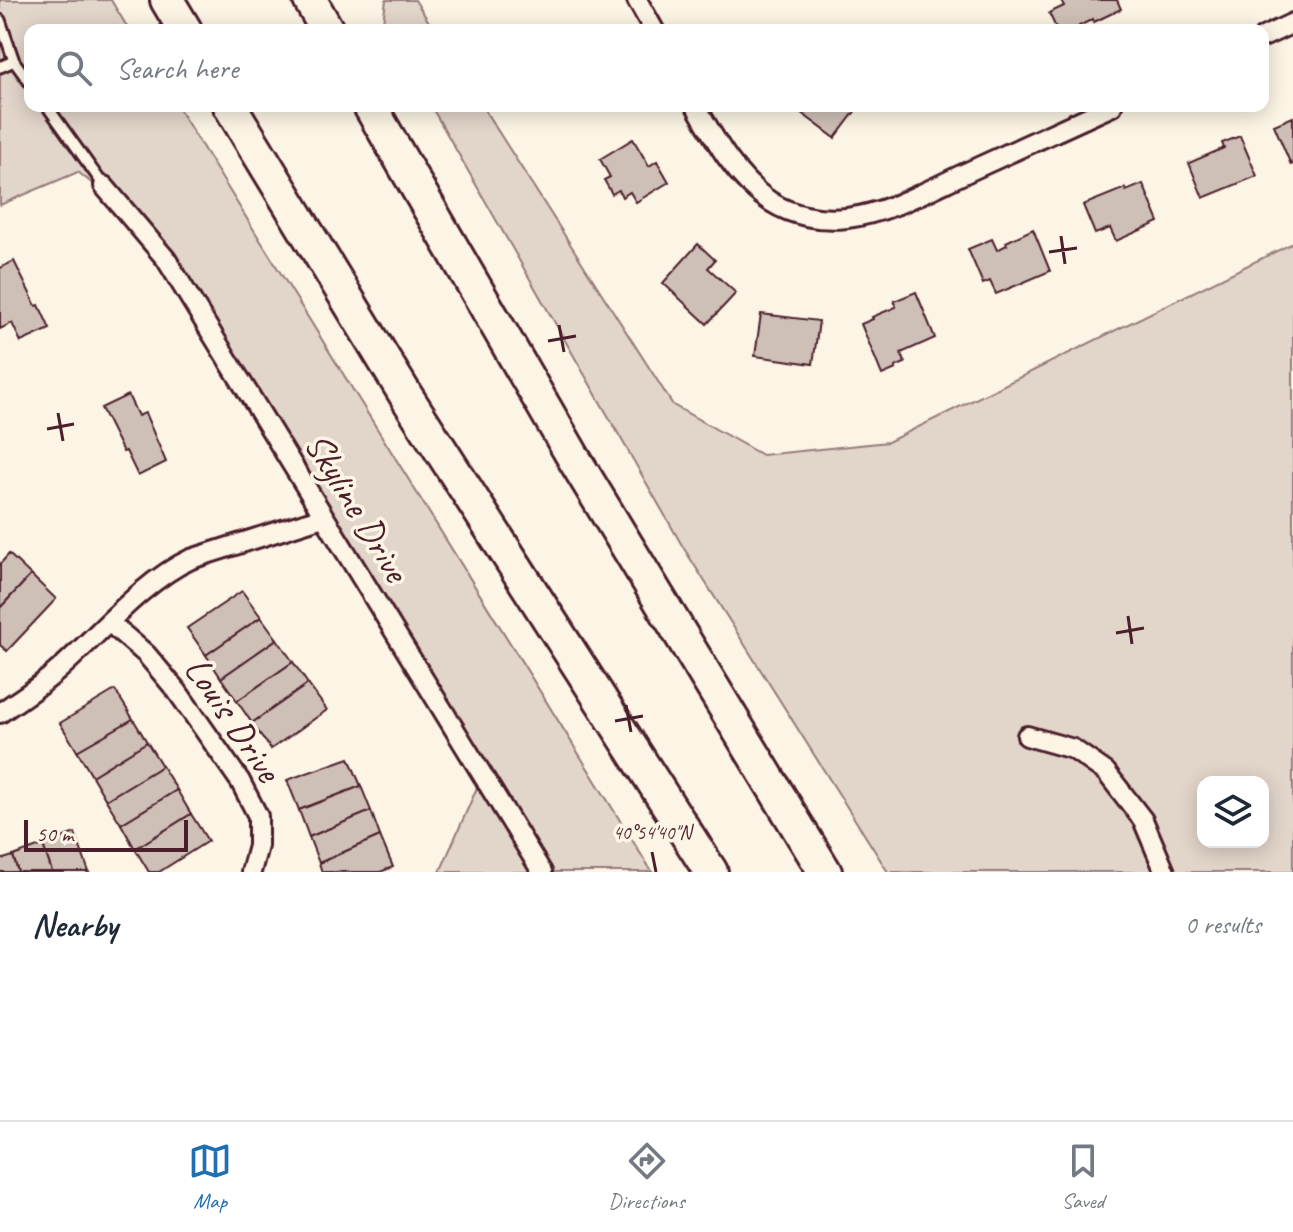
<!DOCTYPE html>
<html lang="en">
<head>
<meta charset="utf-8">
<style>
	body { margin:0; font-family:Caveat,sans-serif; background:#f2f2f3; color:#1f2937 }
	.controls { position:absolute; right:24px; bottom:24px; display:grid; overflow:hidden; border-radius:16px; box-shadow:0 4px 20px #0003 }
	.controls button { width:72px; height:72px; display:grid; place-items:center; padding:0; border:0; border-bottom:2px solid #e0e1e3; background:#fff; color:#1f2937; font:40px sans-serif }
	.scale { position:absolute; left:24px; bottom:20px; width:164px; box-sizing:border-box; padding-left:8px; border:4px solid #4a1f2b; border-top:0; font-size:22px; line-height:28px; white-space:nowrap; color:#4a1f2b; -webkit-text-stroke:6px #fcf5e5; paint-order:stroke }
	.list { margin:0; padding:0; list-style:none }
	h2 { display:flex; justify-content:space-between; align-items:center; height:104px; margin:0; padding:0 32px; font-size:34px }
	h2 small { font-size:26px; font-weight:400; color:#747a83 }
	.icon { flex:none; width:44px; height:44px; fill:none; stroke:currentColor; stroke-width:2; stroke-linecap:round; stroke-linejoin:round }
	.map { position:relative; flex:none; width:1293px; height:872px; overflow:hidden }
	.search { position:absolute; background:#fff; box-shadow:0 4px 20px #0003; left:24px; right:24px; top:24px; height:88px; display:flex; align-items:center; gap:20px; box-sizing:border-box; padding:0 28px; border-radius:16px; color:#747a83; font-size:30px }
	.sheet { height:248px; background:#fff }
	nav { display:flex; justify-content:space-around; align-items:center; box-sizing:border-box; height:112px; border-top:2px solid #e0e1e3; background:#fff; font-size:22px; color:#747a83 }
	nav a { display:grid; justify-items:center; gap:4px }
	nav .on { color:#1f6fb2 }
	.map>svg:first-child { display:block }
	.green { fill:#e2d5ca; stroke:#967a7a; stroke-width:2; fill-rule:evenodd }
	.building { fill:#cfc0b7; stroke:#4a1f2b; stroke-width:2 }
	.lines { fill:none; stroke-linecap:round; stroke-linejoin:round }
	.lane-casing { stroke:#4a1f2b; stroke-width:15 }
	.street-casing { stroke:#4a1f2b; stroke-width:24 }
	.highway-casing { stroke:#4a1f2b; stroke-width:38 }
	.lane { stroke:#fcf5e5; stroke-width:9 }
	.street { stroke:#fcf5e5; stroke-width:18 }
	.highway { stroke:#fcf5e5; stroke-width:32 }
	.ticks { fill:none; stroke:#4a1f2b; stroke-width:3 }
	.labels { text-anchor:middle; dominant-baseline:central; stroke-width:7; stroke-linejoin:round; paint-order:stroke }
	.street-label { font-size:38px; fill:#4a1f2b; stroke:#fcf5e5 }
	.ticks-label { font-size:20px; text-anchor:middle; fill:#4a1f2b; stroke:#fcf5e5; stroke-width:7; stroke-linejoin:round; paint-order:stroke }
</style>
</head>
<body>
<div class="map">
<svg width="1293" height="872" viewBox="0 0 1293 872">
	<rect width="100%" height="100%" fill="#fcf5e5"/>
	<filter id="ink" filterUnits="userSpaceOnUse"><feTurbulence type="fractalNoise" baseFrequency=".0125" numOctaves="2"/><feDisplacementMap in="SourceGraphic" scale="16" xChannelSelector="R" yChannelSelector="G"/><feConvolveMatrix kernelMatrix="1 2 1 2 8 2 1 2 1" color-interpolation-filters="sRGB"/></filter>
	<g filter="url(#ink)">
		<g class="green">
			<path d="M0,0H111L129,30H30V106H177L652,872H440L482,776L151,231L78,172L0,205Z"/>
			<path d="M386,0H415L434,30H387L383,22Z"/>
			<path d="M431,106H482L673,405L762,455L888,442L1293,243V872H888L683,547ZM1203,782H1263V842H1203Z"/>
		</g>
		<g class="building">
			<path d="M1061,0H1117L1121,9L1094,22L1093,19L1079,26L1080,30H1057L1049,13L1064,6Z"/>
			<path d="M792,106H859L835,138Z"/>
			<path d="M1293,117V164L1291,165L1274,125Z"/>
			<path d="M1240,136L1257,176L1203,198L1189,163L1224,148L1222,143Z"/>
			<path d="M633,139L649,166L657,161L669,182L636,202L630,192L622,197L619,190L612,194L604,180L610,177L600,159Z"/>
			<path d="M1143,184L1159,222L1116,241L1110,228L1095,234L1083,205L1125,188L1126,191Z"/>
			<path d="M1033,229L1050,271L996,294L990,281L983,284L968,249L992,239L997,250L1007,245L1006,242Z"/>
			<path d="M698,244L715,260L708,268L736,293L707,324L663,283Z"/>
			<path d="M14,261L36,306L39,305L50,329L21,342L12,323L0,329V268Z"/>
			<path d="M916,292L935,338L901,353L905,363L895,367L896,369L882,375L861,324L873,319L872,317L896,307L894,301Z"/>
			<path d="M761,314L819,321L813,364L755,356Z"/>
			<path d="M128,395L138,416L145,413L166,462L138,476L126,451L123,452L101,408Z"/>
			<path d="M9,554L31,575L0,608V564Z"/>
			<path d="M31,575L56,599L7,651L0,645V608Z"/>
			<path d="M242,591L261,617L206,655L187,628Z"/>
			<path d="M261,617L277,639L221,678L206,655Z"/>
			<path d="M277,639L293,662L237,701L221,678Z"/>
			<path d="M293,662L308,684L252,723L237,701Z"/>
			<path d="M308,684L327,710L271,749L252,723Z"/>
			<path d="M115,690L133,719L77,751L60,723Z"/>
			<path d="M133,719L147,742L92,776L77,751Z"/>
			<path d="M147,742L162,766L106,800L92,776Z"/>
			<path d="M349,758L361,786L299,810L287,780Z"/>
			<path d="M162,766L177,790L121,824L106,800Z"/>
			<path d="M361,786L371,811L309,837L299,810Z"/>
			<path d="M177,790L191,814L135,849L121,824Z"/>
			<path d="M371,811L380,836L319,863L309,837Z"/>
			<path d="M191,814L208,841L159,872H149L135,849Z"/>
			<path d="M75,833L89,872H52L43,845Z"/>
			<path d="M380,836L393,867L380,872H322L319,863Z"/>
			<path d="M43,845L52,872H18L13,856Z"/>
			<path d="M13,856L18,872H0V860Z"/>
		</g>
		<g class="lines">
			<defs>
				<g id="lane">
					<path d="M0,20L14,61L30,83"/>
					<path d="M0,67L14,61"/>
					<path d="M47,106L104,186"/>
				</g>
				<g id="street">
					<path d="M637,0L654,30"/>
					<path d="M1263,37L1293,23"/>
					<path d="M696,106C715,140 737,180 771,202C793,216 821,221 847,218C887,213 925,192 961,175C1012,152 1062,129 1112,106"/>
					<path d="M104,186L166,259L542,872"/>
					<path d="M110,623L146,654L177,691L240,781L258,816V846L251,872"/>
					<path d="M0,713C18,700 38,688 55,673C97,637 141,582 191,559L323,517"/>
					<path d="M1027,736L1073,749L1106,772L1143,820L1165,872"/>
				</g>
				<g id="highway">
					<path d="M167,0L185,30"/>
					<path d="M310,0L327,30"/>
					<path d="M230,106L408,399L711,872"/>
					<path d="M370,106L576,462L825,872"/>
				</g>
			</defs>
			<use href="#lane" class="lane-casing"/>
			<use href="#street" class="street-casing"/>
			<use href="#highway" class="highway-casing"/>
			<use href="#lane" class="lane"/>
			<use href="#street" class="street"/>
			<use href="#highway" class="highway"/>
		</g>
	</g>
	<path class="ticks" d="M1061,236L1065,264M1049,252L1077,248M559,325L564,352M548,341L576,336M58,413L63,441M47,429L74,424M1128,616L1132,644M1116,633L1144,628M626,705L631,732M615,721L643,716M652,852L656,872"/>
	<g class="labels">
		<g class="street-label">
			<text transform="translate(357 507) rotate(59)">Skyline Drive</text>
			<text transform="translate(233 719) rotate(56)">Louis Drive</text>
		</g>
	</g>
	<g class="ticks-label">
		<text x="652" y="839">40°54'40"N</text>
	</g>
</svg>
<div class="controls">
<button><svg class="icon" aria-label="layers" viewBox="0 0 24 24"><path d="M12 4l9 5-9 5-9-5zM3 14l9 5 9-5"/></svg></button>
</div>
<div class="scale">50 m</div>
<div class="search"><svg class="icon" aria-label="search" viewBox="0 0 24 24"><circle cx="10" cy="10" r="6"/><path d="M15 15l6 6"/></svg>Search here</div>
</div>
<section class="sheet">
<h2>Nearby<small>0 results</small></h2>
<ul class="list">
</ul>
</section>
<nav>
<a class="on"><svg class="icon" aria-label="map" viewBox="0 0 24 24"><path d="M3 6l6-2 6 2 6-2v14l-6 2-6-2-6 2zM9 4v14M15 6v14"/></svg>Map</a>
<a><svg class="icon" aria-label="directions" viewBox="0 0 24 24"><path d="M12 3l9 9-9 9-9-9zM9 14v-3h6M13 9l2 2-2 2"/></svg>Directions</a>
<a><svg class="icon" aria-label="saved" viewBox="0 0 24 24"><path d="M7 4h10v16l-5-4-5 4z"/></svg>Saved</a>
</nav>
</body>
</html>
